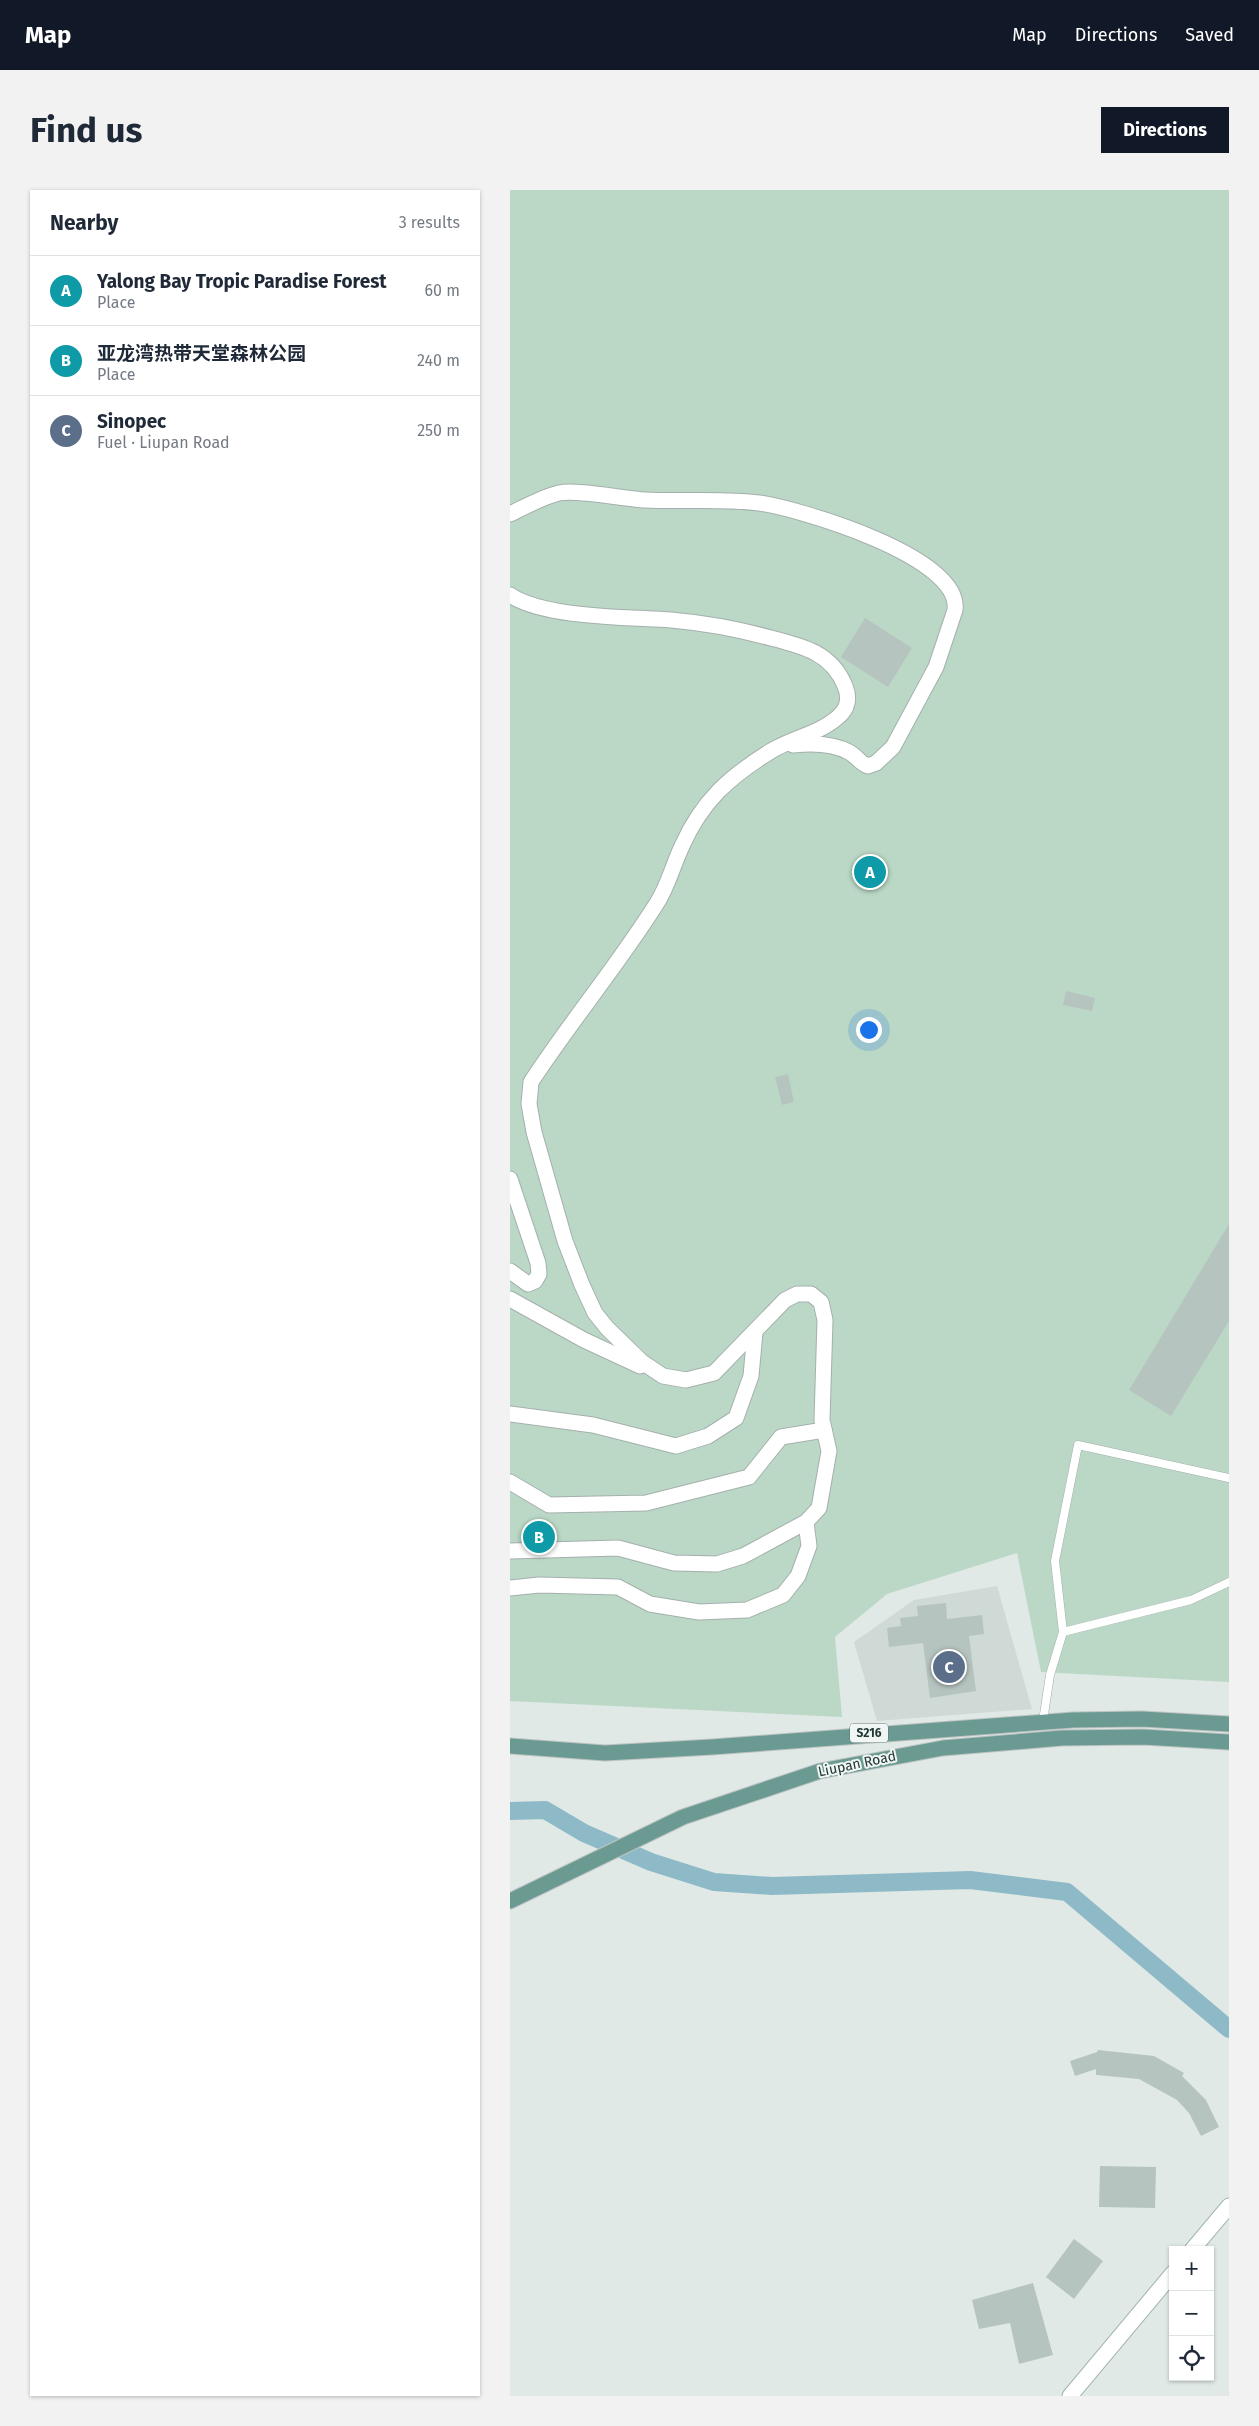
<!DOCTYPE html>
<html lang="en">
<head>
<meta charset="utf-8">
<style>
	body { margin:0; font-family:"Fira Sans","Noto Sans SC",sans-serif; background:#f2f2f3; color:#1f2937 }
	.controls { position:absolute; right:15px; bottom:15px; display:grid; overflow:hidden; border-radius:0px; box-shadow:0 1px 4px #0004 }
	.controls button { width:45px; height:45px; display:grid; place-items:center; padding:0; border:0; border-bottom:1px solid #e0e1e3; background:#fff; color:#1f2937; font:25px sans-serif }
	.you { position:absolute; left:358px; top:839px; width:18px; height:18px; margin:-12px; border:4px solid #fff; border-radius:50%; background:#1a73e8; box-shadow:0 0 0 8px #1a73e833 }
	.badge { display:grid; place-items:center; width:32px; height:32px; border-radius:50%; background:#111827; color:#fff; font-size:16px; font-weight:700 }
	.pin { position:absolute; translate:-50% -50%; border:2px solid #fff; box-shadow:0 1px 5px #0006 }
	.list { margin:0; padding:0; list-style:none }
	h2 { display:flex; justify-content:space-between; align-items:center; height:65px; margin:0; padding:0 20px; font-size:21px }
	h2 small { font-size:16px; font-weight:400; color:#747a83 }
	.list li { display:grid; grid-template-columns:32px 1fr auto; gap:15px; align-items:center; box-sizing:border-box; height:70px; padding:0 20px; border-top:1px solid #e0e1e3 }
	.list b { display:block; font-size:19px; white-space:nowrap }
	.list p { margin:0; font-size:16px; white-space:nowrap; color:#747a83 }
	.list em { font-size:16px; font-style:normal; color:#747a83 }
	.icon { flex:none; width:28px; height:28px; fill:none; stroke:currentColor; stroke-width:2; stroke-linecap:round; stroke-linejoin:round }
	.map { position:relative; flex:none; width:719px; height:2206px; overflow:hidden; border-radius:0px }
	header { display:flex; align-items:center; gap:30px; box-sizing:border-box; height:70px; padding:0 25px; background:#111827; color:#fff }
	header strong { font-size:24px }
	nav { display:flex; gap:28px; margin-inline-start:auto; font-size:18px }
	.intro { display:flex; align-items:center; justify-content:space-between; box-sizing:border-box; height:120px; padding:0 30px }
	h1 { margin:0; font-size:35px }
	.button { padding:12px 22px; border-radius:0px; background:#111827; color:#fff; font-size:18px; font-weight:700 }
	main { display:flex; gap:30px; padding:0 30px }
	aside { flex:1; background:#fff; border-radius:0px; box-shadow:0 1px 4px #0004 }
	.map>svg:first-child { display:block }
	.built { fill:#cfd9d5 }
	.green { fill:#bbd8c6 }
	.lines { fill:none; stroke-linecap:round; stroke-linejoin:round }
	.canal { stroke:#8ebac8; stroke-width:18 }
	.building { fill:#b6c4bf }
	.lane-casing { stroke:#a4b0ad; stroke-width:9 }
	.street-casing { stroke:#a4b0ad; stroke-width:17 }
	.secondary-casing { stroke:#a1b4af; stroke-width:17 }
	.primary-casing { stroke:#bdc3c2; stroke-width:17 }
	.lane { stroke:#fff; stroke-width:8 }
	.street { stroke:#fff; stroke-width:15 }
	.secondary { stroke:#fff; stroke-width:15 }
	.primary { stroke:#6a9a92; stroke-width:15 }
	.labels { text-anchor:middle; dominant-baseline:central; stroke-width:4; stroke-linejoin:round; paint-order:stroke }
	.shield { fill:#f0f6f4; stroke:#60716e; stroke-width:1 }
	.shield-label { font-size:12px; font-weight:bold; fill:#233834 }
	.street-label { font-size:14px; fill:#233834; stroke:#f0f6f4 }
</style>
</head>
<body>
<header>
<strong>Map</strong>
<nav><a>Map</a><a>Directions</a><a>Saved</a></nav>
</header>
<div class="intro"><h1>Find us</h1><a class="button">Directions</a></div>
<main>
<aside>
<h2>Nearby<small>3 results</small></h2>
<ul class="list">
<li><span class="badge" style="background:#0f9aa8">A</span><div><b>Yalong Bay Tropic Paradise Forest</b><p>Place</p></div><em>60 m</em></li>
<li><span class="badge" style="background:#0f9aa8">B</span><div><b>亚龙湾热带天堂森林公园</b><p>Place</p></div><em>240 m</em></li>
<li><span class="badge" style="background:#5c6f8a">C</span><div><b>Sinopec</b><p>Fuel · Liupan Road</p></div><em>250 m</em></li>
</ul>
</aside>
<div class="map">
<svg width="719" height="2206" viewBox="0 0 719 2206">
	<rect width="100%" height="100%" fill="#e0e9e6"/>
	<path class="built" d="M487,1396L522,1519L367,1531L344,1452L404,1410Z"/>
	<path class="green" d="M0,0H719V1492L531,1482L507,1363L377,1404L325,1447L332,1527L0,1511Z"/>
	<g class="lines">
		<path class="canal" d="M0,1621L35,1620L74,1643L141,1672L204,1692L262,1696L460,1690L557,1702L719,1839"/>
	</g>
	<g class="building">
		<path d="M355,428L402,458L378,497L331,467Z"/>
		<path d="M556,801L585,808L582,821L553,815Z"/>
		<path d="M278,884L284,912L272,915L265,887Z"/>
		<path d="M719,1034V1131L661,1226L619,1200Z"/>
		<path d="M436,1413L437,1429L472,1425L474,1444L459,1446L466,1501L420,1508L413,1453L379,1457L377,1438L391,1436L390,1428L408,1426L407,1416Z"/>
		<path d="M588,1860L644,1866L674,1883L672,1886L696,1910L709,1937L691,1946L679,1923L667,1910L629,1889L586,1885V1879L565,1886L560,1871L587,1862Z"/>
		<path d="M590,1976L646,1977L645,2018L589,2017Z"/>
		<path d="M564,2049L593,2071L564,2109L536,2087Z"/>
		<path d="M523,2093L543,2165L509,2174L500,2133L469,2139L462,2110Z"/>
	</g>
	<g class="lines">
		<defs>
			<g id="lane">
				<path d="M553,1442L681,1410L719,1392"/>
				<path d="M533,1531L540,1485L553,1442L545,1371L568,1255L719,1288"/>
			</g>
			<g id="street">
				<path d="M0,324C15,317 32,307 49,303C66,299 115,309 135,310C173,312 211,308 249,313C291,319 452,367 445,420L426,477L383,557L366,573L358,576C349,573 347,566 339,562C322,553 301,553 283,555"/>
				<path d="M0,405C34,428 118,427 161,430C195,433 228,439 261,448C293,456 322,463 335,496C340,508 338,519 328,527C309,544 282,548 261,561C219,587 192,611 172,656C163,675 158,696 147,713C108,775 61,831 21,892L19,914L24,942L55,1051L72,1095L85,1123L97,1138L132,1172L153,1186L176,1190L204,1183L275,1110L287,1104H301L311,1112L315,1130L312,1230L319,1261L309,1318L296,1332L233,1366L207,1374L164,1373L108,1358L0,1361"/>
				<path d="M0,989L28,1073L29,1084L25,1091L18,1094L0,1081"/>
				<path d="M0,1109L74,1150L130,1176"/>
				<path d="M0,1224L83,1235L166,1256L198,1246L226,1228L241,1186L245,1142"/>
				<path d="M0,1292L39,1315L136,1313L239,1287L271,1247L314,1240"/>
				<path d="M0,1398L29,1395L108,1397L140,1414L189,1422L237,1420L273,1405L288,1386L299,1356L296,1332"/>
			</g>
			<g id="secondary">
				<path d="M682,2060L719,2016"/>
				<path d="M560,2206L663,2083"/>
			</g>
			<g id="primary">
				<path d="M0,1556L95,1563L202,1557L563,1530L632,1529L719,1534"/>
				<path d="M0,1711L173,1627L310,1581L433,1558L552,1548L633,1547L719,1552"/>
			</g>
		</defs>
		<use href="#lane" class="lane-casing"/>
		<use href="#street" class="street-casing"/>
		<use href="#secondary" class="secondary-casing"/>
		<use href="#primary" class="primary-casing"/>
		<use href="#lane" class="lane"/>
		<use href="#street" class="street"/>
		<use href="#secondary" class="secondary"/>
		<use href="#primary" class="primary"/>
	</g>
	<g class="labels">
		<rect class="shield" x="340" y="1533.5" width="38" height="19" rx="4"/>
		<g class="shield-label">
			<text x="359" y="1543">S216</text>
		</g>
		<g class="street-label">
			<text transform="translate(347 1574) rotate(-12)">Liupan Road</text>
		</g>
	</g>
</svg>
<div class="controls">
<button>+</button>
<button>−</button>
<button><svg class="icon" aria-label="locate" viewBox="0 0 24 24"><circle cx="12" cy="12" r="6"/><path d="M12 2v4M12 18v4M2 12h4M18 12h4"/></svg></button>
</div>
<div class="you"></div>
<div class="pin badge" style="left:360px;top:682px;background:#0f9aa8">A</div>
<div class="pin badge" style="left:29px;top:1347px;background:#0f9aa8">B</div>
<div class="pin badge" style="left:439px;top:1477px;background:#5c6f8a">C</div>
</div>
</main>
</body>
</html>
